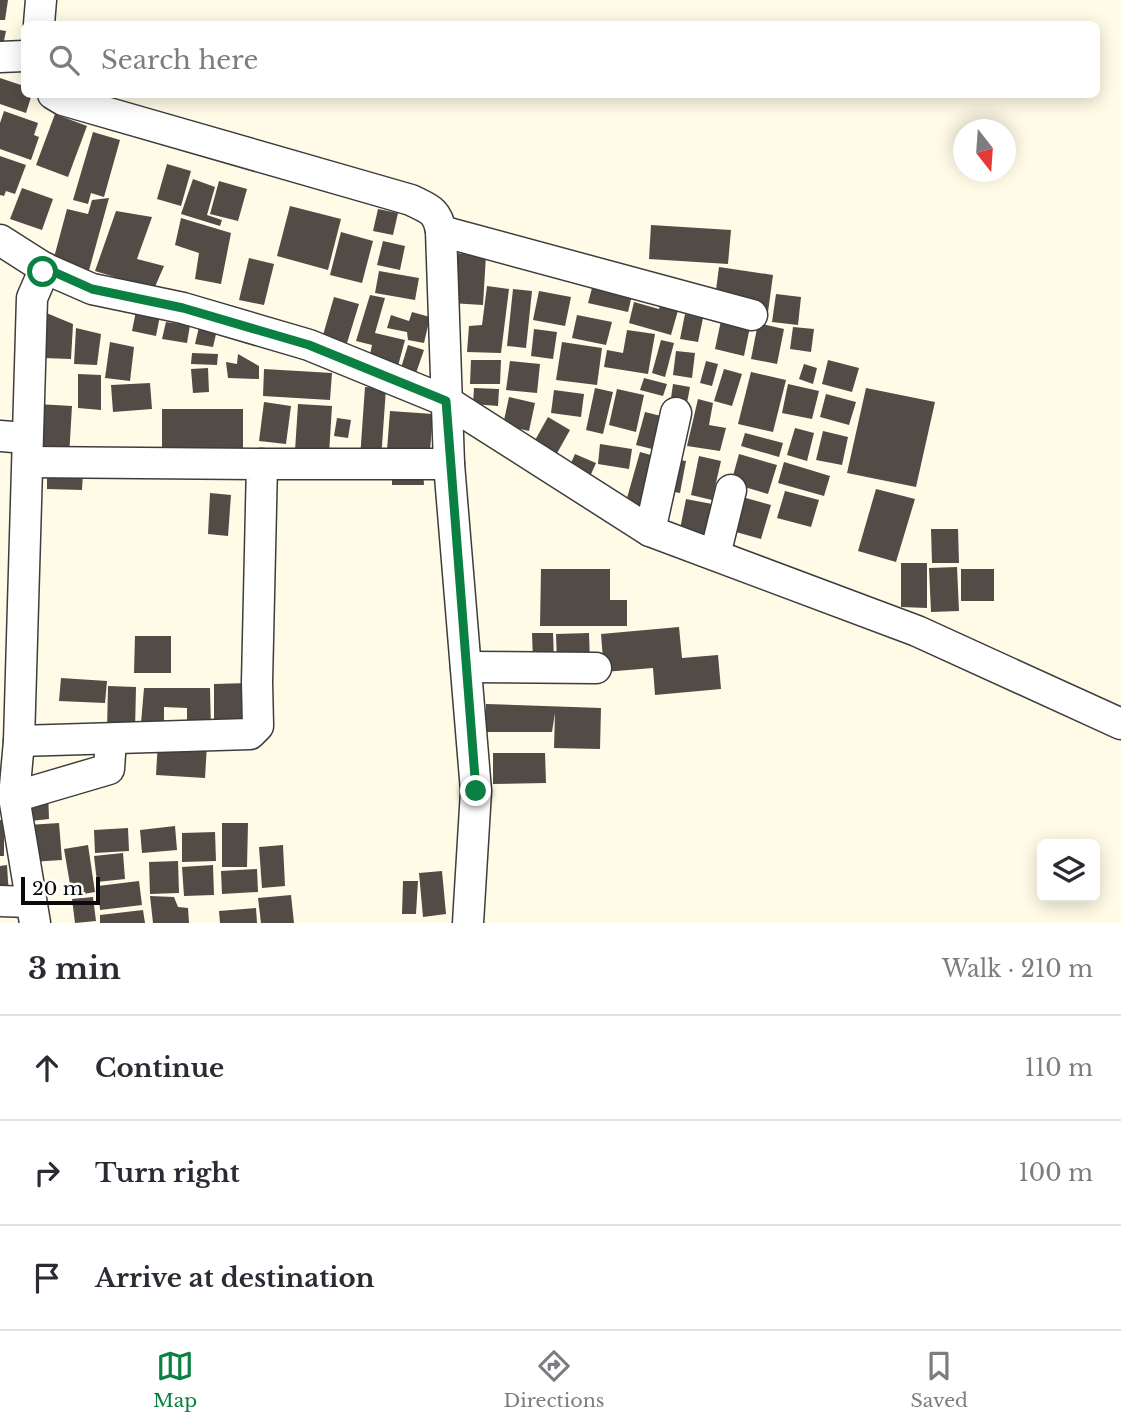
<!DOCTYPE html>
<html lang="en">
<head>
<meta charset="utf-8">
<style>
	body { margin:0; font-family:"Libre Baskerville",serif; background:#f2f2f3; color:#2b2b33 }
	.controls { position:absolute; right:21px; bottom:21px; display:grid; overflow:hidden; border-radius:10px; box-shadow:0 4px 18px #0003 }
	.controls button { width:63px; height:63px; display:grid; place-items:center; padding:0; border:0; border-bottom:2px solid #e1e1e2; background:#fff; color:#2b2b33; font:35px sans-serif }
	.compass { position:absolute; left:953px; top:119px; width:63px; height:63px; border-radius:50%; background:#fff; box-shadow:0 4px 18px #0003; rotate:163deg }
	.scale { position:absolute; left:21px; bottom:18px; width:79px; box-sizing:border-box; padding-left:7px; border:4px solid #0a0a0a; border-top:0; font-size:19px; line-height:24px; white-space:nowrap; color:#0a0a0a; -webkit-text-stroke:5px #fff; paint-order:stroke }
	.stop { position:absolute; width:21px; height:21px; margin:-16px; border:5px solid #0b8043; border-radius:50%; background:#fff }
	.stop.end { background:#0b8043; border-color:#fff; box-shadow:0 2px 7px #0008 }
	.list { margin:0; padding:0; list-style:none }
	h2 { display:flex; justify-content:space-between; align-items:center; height:91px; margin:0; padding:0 28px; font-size:30px }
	h2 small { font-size:23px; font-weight:400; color:#7c7c81 }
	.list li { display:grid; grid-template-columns:46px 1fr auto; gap:21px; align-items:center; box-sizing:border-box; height:105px; padding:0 28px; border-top:2px solid #e1e1e2 }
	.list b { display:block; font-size:26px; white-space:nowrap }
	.list em { font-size:23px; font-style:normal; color:#7c7c81 }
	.icon { flex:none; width:38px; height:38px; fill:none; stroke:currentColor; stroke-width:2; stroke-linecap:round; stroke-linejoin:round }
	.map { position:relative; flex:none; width:1121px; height:923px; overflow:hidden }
	.search { position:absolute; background:#fff; box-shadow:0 4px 18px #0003; left:21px; right:21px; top:21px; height:77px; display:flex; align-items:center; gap:18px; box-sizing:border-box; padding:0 24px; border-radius:10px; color:#7c7c81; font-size:26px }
	.sheet { height:406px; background:#fff }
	nav { display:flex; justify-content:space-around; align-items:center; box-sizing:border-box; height:98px; border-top:2px solid #e1e1e2; background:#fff; font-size:19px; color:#7c7c81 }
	nav a { display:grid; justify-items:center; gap:4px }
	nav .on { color:#0b8043 }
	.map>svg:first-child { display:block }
	.building { fill:#534b46 }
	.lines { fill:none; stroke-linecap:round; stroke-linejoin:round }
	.street-casing { stroke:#3d3d3d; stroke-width:33 }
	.street { stroke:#fff; stroke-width:30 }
	.route { stroke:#0b8043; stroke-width:9 }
</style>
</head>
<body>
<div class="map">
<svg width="1121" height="923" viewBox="0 0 1121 923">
	<rect width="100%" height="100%" fill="#fffbe7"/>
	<g class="building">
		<path d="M0,0H8L5,20H0Z"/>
		<path d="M0,30L6,31L1,55H0Z"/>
		<path d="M0,78L24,86V94H32L26,113L0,104Z"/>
		<path d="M4,111L38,123L34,135L39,137L31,160L0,149V123Z"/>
		<path d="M55,114L87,126L68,177L36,165Z"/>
		<path d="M93,132L120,140L104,197L91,193L88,204L73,200Z"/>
		<path d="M0,156L26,165L15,194L6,191L4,196L0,195Z"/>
		<path d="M167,164L191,171L181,206L157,199Z"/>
		<path d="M193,179L215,187L207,215L222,220L220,226L181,214Z"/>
		<path d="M219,181L247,189L238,221L210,214Z"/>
		<path d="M22,188L53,199L42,230L10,219Z"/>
		<path d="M109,198L88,274L52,265L67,209L88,214L92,200Z"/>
		<path d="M290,206L341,219L328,270L277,256Z"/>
		<path d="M378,209L398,213L393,235L373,231Z"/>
		<path d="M116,211L152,217L137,259L164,266L154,289L95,271Z"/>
		<path d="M181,218L231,233L221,284L195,279L199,253L175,245Z"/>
		<path d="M651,225L731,230L728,264L649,259Z"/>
		<path d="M341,232L373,241L362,283L330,275Z"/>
		<path d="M383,241L405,246L400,270L377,265Z"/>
		<path d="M453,253L486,255L483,305L450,303Z"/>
		<path d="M249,258L274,264L264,305L239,300Z"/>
		<path d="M719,267L773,275L768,312L714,305Z"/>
		<path d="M379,271L419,278L415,300L375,293Z"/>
		<path d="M595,277L634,287L628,312L588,303Z"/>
		<path d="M487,286L509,289L501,353L467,352L469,326L482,325Z"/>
		<path d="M513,289L532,291L526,348L507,346Z"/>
		<path d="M539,291L571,297L565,326L533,320Z"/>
		<path d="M776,294L801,297L798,325L772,322Z"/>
		<path d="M370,295L385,298L375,333L405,340L398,366L369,359L372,345L356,341Z"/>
		<path d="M663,295L681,300L671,335L629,323L634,302L659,309Z"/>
		<path d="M334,297L359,304L347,343L323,335Z"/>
		<path d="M136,311L160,316L156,336L132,331Z"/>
		<path d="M44,312L73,324L71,359L43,358Z"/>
		<path d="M412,312L430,317L424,343L408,340L407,332L387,328L391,315L409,321Z"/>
		<path d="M685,314L703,318L698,342L680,339Z"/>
		<path d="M577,315L612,322L606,345L572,338Z"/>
		<path d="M722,316L751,322L744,356L715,349Z"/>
		<path d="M166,322L190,325L187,343L162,339Z"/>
		<path d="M758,323L784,329L777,364L751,359Z"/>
		<path d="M199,327L217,330L213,347L195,344Z"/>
		<path d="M793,327L814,329L811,352L790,349Z"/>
		<path d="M76,328L101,334L97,365L74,364Z"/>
		<path d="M534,329L557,332L553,359L531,356Z"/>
		<path d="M627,330L655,334L648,374L604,367L607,350L623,353Z"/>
		<path d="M661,340L674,343L665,377L652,373Z"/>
		<path d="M110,342L134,347L130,381L105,378Z"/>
		<path d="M562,342L602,348L597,385L556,380Z"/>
		<path d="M408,345L424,350L416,373L401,368Z"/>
		<path d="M676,351L695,353L692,378L673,375Z"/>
		<path d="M192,353L218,354L217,365L191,364Z"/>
		<path d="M238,354L259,366V379L228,378L226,362L237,364Z"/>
		<path d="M471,360H501L500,384H470Z"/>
		<path d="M828,360L859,368L852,392L822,384Z"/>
		<path d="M510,361L540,364L537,393L506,390Z"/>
		<path d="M706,361L718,364L712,386L700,383Z"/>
		<path d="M804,364L817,368L813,384L799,379Z"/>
		<path d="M208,368L209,392L193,393L191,369Z"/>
		<path d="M264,369L332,373L330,400L263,396Z"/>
		<path d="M724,369L742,374L732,406L714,401Z"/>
		<path d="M751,372L786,380L773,432L738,424Z"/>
		<path d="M78,374L101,375V410L78,408Z"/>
		<path d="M644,378L667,384L663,396L640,390Z"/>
		<path d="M150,383L152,409L113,412L111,385Z"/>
		<path d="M673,384L690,387L686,408L670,405Z"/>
		<path d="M788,384L819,391L812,419L782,413Z"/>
		<path d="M365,387L386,388L381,460L360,458Z"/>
		<path d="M474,388L499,389L498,406L473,404Z"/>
		<path d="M595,388L613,392L603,434L586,430Z"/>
		<path d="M866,388L935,402L916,487L847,473Z"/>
		<path d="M617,389L644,395L636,432L609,425Z"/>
		<path d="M554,390L584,394L581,417L551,413Z"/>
		<path d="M826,394L856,402L849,425L820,417Z"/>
		<path d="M509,397L535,403L529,431L503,425Z"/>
		<path d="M698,399L713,403L709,425L726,428L720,451L687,446Z"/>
		<path d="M264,402L291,406L286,444L259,441Z"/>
		<path d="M37,404L72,406L69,457L34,456Z"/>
		<path d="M298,404L332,406L329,454L295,451Z"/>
		<rect x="162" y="409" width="81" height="39"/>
		<path d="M390,411L433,414L429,463H386Z"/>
		<path d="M645,412L673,419L664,452L636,445Z"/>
		<path d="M548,417L570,430L556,455L534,442Z"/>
		<path d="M337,418L351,420L348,438L334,436Z"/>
		<path d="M795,428L814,433L807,461L787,455Z"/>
		<path d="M823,431L848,437L842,465L816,460Z"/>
		<path d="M745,433L783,443L779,457L741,446Z"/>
		<path d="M600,444L632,449L629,469L598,464Z"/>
		<path d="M640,452L662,458L647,511L625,505Z"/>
		<path d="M575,454L596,463L588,481L567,472Z"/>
		<path d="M739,454L777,465L768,494L731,483Z"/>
		<path d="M699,456L721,461L712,500L691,495Z"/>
		<path d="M674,459L686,461L680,493L668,491Z"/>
		<path d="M784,462L830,476L824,496L778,483Z"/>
		<path d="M423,467L424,485H392V468Z"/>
		<path d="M47,472H83L82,490L47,489Z"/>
		<path d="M876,489L915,499L896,562L858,551Z"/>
		<path d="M785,491L819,500L811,527L777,518Z"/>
		<path d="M210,493L231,495L228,536L208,534Z"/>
		<path d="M735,495L771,505L761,539L725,529Z"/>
		<path d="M686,499L712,504L706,534L680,529Z"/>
		<path d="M931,529H958L959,563H932Z"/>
		<path d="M901,563H927V608L901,607Z"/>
		<path d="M957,567L959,611L931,612L929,568Z"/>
		<path d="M541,569H610V600H627V626H540Z"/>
		<rect x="961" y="569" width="33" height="32"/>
		<path d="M679,627L682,658L718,655L721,689L655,695L653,668L604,672L601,634Z"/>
		<path d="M532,633H553L554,659L533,660Z"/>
		<path d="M589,633L590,662L557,663L556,634Z"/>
		<path d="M135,636H171V673H134Z"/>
		<path d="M61,678L107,681L105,703L59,701Z"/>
		<path d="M249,683V731H214V684Z"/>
		<path d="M108,686L136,687L135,731H107Z"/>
		<path d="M144,688H210L211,730H187V708L164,707V734L140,735Z"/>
		<path d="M486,704L601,708L600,749L554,748L555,713L552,732H486Z"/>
		<path d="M158,741L207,744L205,778L156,775Z"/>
		<path d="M493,753H545L546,783L493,784Z"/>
		<path d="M48,790L49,819L21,822L20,797Z"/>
		<rect x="0" y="820" width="4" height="36"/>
		<path d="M59,823L62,860L31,862L28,825Z"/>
		<path d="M222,823H248L247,867H222Z"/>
		<path d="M175,826L177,850L142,853L140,830Z"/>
		<path d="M128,828L129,851L95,853L94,830Z"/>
		<path d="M215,832L216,861L182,862V833Z"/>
		<path d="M88,845L95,892L72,896L64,849Z"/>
		<path d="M283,845L285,886L262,888L259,847Z"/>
		<path d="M123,853L125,879L97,882L94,856Z"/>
		<path d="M178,861L179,893L150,894L149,862Z"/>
		<path d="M7,865L9,896H0V866Z"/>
		<path d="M213,865L214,895L184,896L182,867Z"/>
		<path d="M257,869L258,892L222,894L221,871Z"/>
		<path d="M442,871L446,914L423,917L419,873Z"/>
		<path d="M139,881L142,905L100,910L98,886Z"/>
		<path d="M403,881H418L416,914H402Z"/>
		<path d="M291,895L294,923H261L258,898Z"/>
		<path d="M150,896L174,897L178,907L188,908L189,923H153Z"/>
		<path d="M93,897L96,921L75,923L72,899Z"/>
		<path d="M256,908L257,923H220L219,911Z"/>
		<path d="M143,910L145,923H100V915Z"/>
	</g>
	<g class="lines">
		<defs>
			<g id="street">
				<path d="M39,24L41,0"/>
				<path d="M0,57L24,56"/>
				<path d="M53,94L63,100L411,200C429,209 437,210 441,231L449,464L476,791L468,923"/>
				<path d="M441,231L752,315"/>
				<path d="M0,240L44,268L92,289L183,308L309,345L446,401L650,531L917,631L1121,724"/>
				<path d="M0,436L26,438"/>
				<path d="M262,464H449"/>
				<path d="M650,531L676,413"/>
				<path d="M715,555L731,490"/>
				<path d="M466,667L596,668"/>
				<path d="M19,741L250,734L258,726L257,682L262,464L28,462"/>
				<path d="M14,797L109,769L111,739"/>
				<path d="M0,901L30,902"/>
				<path d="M35,923L14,797L19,741L32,298L45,268"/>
			</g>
		</defs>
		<use href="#street" class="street-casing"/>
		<use href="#street" class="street"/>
	</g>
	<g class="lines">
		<path class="route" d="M43,272L45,268L92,289L183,308L309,345L446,401L476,791"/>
	</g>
</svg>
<div class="controls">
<button><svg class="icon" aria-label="layers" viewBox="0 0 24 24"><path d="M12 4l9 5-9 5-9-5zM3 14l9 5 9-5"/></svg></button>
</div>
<svg class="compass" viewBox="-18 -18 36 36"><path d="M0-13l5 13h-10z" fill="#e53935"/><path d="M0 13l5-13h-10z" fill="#7c7c81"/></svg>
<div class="scale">20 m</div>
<div class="stop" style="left:43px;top:272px"></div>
<div class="stop end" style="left:476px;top:791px"></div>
<div class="search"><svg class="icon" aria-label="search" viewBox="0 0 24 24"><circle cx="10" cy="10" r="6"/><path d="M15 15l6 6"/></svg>Search here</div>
</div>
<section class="sheet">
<h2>3 min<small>Walk · 210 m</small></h2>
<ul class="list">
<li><svg class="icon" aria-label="ahead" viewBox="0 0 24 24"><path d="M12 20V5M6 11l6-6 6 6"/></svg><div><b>Continue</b></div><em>110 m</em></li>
<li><svg class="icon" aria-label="right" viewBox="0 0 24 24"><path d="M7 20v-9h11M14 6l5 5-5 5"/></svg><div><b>Turn right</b></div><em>100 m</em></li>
<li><svg class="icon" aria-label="arrive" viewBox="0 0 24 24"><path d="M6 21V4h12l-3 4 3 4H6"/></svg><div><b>Arrive at destination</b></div></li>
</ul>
</section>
<nav>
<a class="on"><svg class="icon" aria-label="map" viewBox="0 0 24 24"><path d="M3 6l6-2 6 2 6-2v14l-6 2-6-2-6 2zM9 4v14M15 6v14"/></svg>Map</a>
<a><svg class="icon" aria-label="directions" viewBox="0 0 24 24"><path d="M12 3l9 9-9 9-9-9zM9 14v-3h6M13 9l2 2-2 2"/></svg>Directions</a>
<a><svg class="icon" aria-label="saved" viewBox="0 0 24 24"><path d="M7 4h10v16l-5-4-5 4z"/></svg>Saved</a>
</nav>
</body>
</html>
